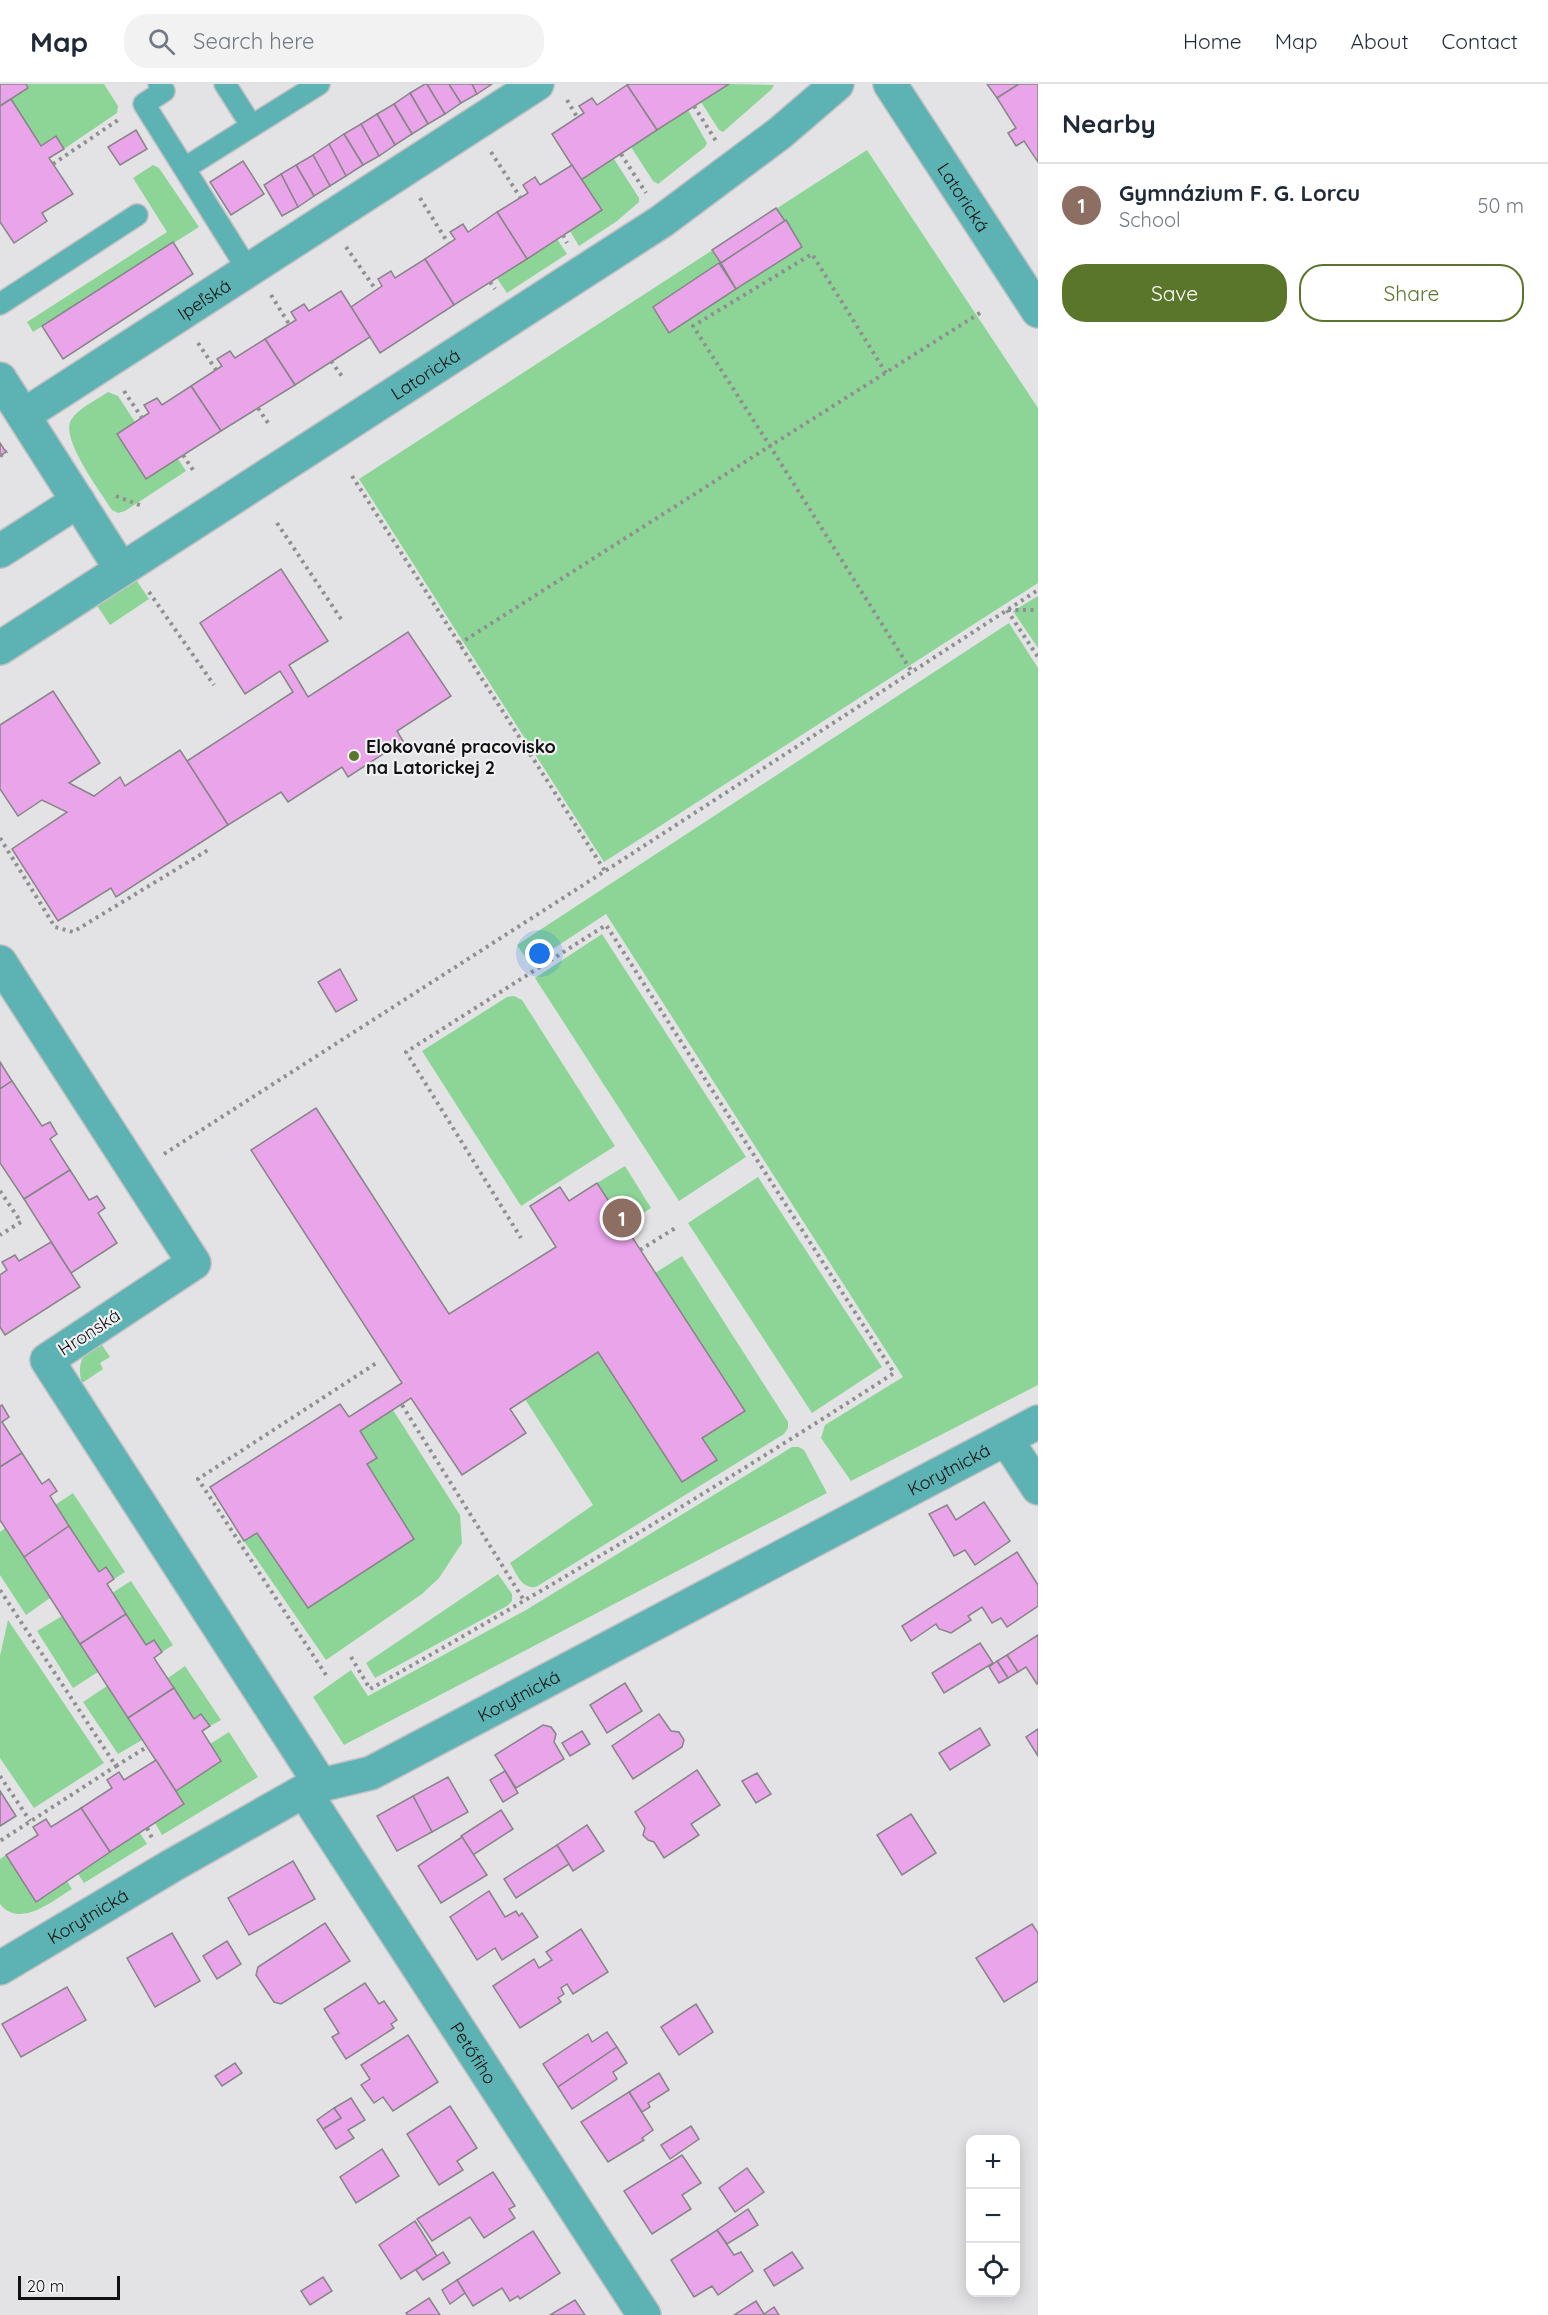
<!DOCTYPE html>
<html lang="en">
<head>
<meta charset="utf-8">
<style>
	body { margin:0; font-family:Quicksand,sans-serif; background:#f2f2f3; color:#1f2937 }
	.controls { position:absolute; right:18px; bottom:18px; display:grid; overflow:hidden; border-radius:12px; box-shadow:0 3px 15px #0003 }
	.controls button { width:54px; height:54px; display:grid; place-items:center; padding:0; border:0; border-bottom:2px solid #e0e1e3; background:#fff; color:#1f2937; font:30px sans-serif }
	.scale { position:absolute; left:18px; bottom:15px; width:102px; box-sizing:border-box; padding-left:6px; border:3px solid #111112; border-top:0; font-size:16px; line-height:21px; white-space:nowrap; color:#111112; -webkit-text-stroke:4px #f0f0f2; paint-order:stroke }
	.you { position:absolute; left:540px; top:870px; width:21px; height:21px; margin:-15px; border:4px solid #fff; border-radius:50%; background:#1a73e8; box-shadow:0 0 0 9px #1a73e833 }
	.badge { display:grid; place-items:center; width:39px; height:39px; border-radius:50%; background:#59762b; color:#fff; font-size:20px; font-weight:700 }
	.pin { position:absolute; translate:-50% -50%; border:3px solid #fff; box-shadow:0 2px 6px #0006 }
	.list { margin:0; padding:0; list-style:none }
	h2 { display:flex; justify-content:space-between; align-items:center; height:78px; margin:0; padding:0 24px; font-size:26px }
	h2 small { font-size:20px; font-weight:400; color:#747a83 }
	.list li { display:grid; grid-template-columns:39px 1fr auto; gap:18px; align-items:center; box-sizing:border-box; height:84px; padding:0 24px; border-top:2px solid #e0e1e3 }
	.list b { display:block; font-size:22px; white-space:nowrap }
	.list p { margin:0; font-size:20px; white-space:nowrap; color:#747a83 }
	.list em { font-size:20px; font-style:normal; color:#747a83 }
	.actions { display:flex; gap:12px; padding:18px 24px }
	.actions a { flex:1; padding:14px 0; border:2px solid #59762b; border-radius:24px; text-align:center; font-size:21px; color:#59762b }
	.actions .main { background:#59762b; color:#fff }
	.icon { flex:none; width:33px; height:33px; fill:none; stroke:currentColor; stroke-width:2; stroke-linecap:round; stroke-linejoin:round }
	.map { position:relative; flex:none; width:1038px; height:2231px; overflow:hidden }
	header { display:flex; align-items:center; gap:36px; box-sizing:border-box; height:84px; padding:0 30px; background:#fff; border-bottom:2px solid #e0e1e3 }
	header strong { font-size:28px }
	nav { display:flex; gap:33px; margin-inline-start:auto; font-size:21px }
	.search { width:420px; height:54px; background:#f2f2f3; display:flex; align-items:center; gap:15px; box-sizing:border-box; padding:0 21px; border-radius:24px; color:#747a83; font-size:22px }
	main { display:flex }
	aside { flex:1; background:#fff }
	.map>svg:first-child { display:block }
	.green { fill:#8dd597 }
	.building { fill:#eaa4ea; stroke:#878587; stroke-width:1.5 }
	.lines { fill:none; stroke-linecap:round; stroke-linejoin:round }
	.service-casing { stroke:#c1c1c3; stroke-width:24 }
	.minor-casing { stroke:#c1c1c3; stroke-width:36 }
	.path { stroke:#909091; stroke-width:4; stroke-dasharray:3 4.5; stroke-linecap:butt }
	.service { stroke:#5db2b3; stroke-width:21 }
	.minor { stroke:#5db2b3; stroke-width:33 }
	.poi-dot { fill:#59762b; stroke:#f0f0f2; stroke-width:2 }
	.labels { text-anchor:middle; dominant-baseline:central; stroke-width:4.5; stroke-linejoin:round; paint-order:stroke }
	.street-label { font-size:18px; fill:#111112; stroke:#f0f0f2 }
	.poi-label { font-size:18px; font-weight:bold; fill:#111112; stroke:#f0f0f2; text-anchor:start }
</style>
</head>
<body>
<header>
<strong>Map</strong>
<div class="search"><svg class="icon" aria-label="search" viewBox="0 0 24 24"><circle cx="10" cy="10" r="6"/><path d="M15 15l6 6"/></svg>Search here</div>
<nav><a>Home</a><a>Map</a><a>About</a><a>Contact</a></nav>
</header>
<main>
<div class="map">
<svg width="1038" height="2231" viewBox="0 0 1038 2231">
	<rect width="100%" height="100%" fill="#e3e3e5"/>
	<g class="green">
		<path d="M26,0H104L118,22L117,29L64,65L56,52L41,62L10,15L28,4Z"/>
		<path d="M729,0L774,1L772,5L723,48L719,46L701,18Z"/>
		<path d="M688,26L707,59L705,63L658,100L653,97L631,63Z"/>
		<path d="M867,66L1038,324V499L604,778L359,395Z"/>
		<path d="M614,75L639,114V118L617,137L579,162L570,147L581,96Z"/>
		<path d="M153,81L159,84L199,143L33,248L27,238L167,148L133,94Z"/>
		<path d="M557,155L567,170L507,209L497,194Z"/>
		<path d="M108,308L118,312L135,338L118,350L146,395L178,375L186,387L125,427L118,429L112,426C101,408 60,355 71,336C78,324 97,316 108,308Z"/>
		<path d="M135,494L149,515L110,541L96,520Z"/>
		<path d="M1038,512V564L1013,527Z"/>
		<path d="M1009,539L1038,584V1301L851,1397L821,1354L825,1341L903,1293L606,830L530,880L517,861Z"/>
		<path d="M602,850L746,1073L679,1117L535,894Z"/>
		<path d="M514,912L522,916L615,1062L521,1122L422,967L507,913Z"/>
		<path d="M625,1082L651,1124L624,1141L597,1099Z"/>
		<path d="M758,1093L882,1283L812,1329L688,1139Z"/>
		<path d="M682,1172L788,1338V1344L784,1350L536,1503C521,1505 517,1490 510,1479L593,1421L525,1315L598,1268L702,1354L655,1189Z"/>
		<path d="M98,1255L110,1273L100,1279L103,1285L82,1299C76,1279 84,1268 98,1255Z"/>
		<path d="M393,1326L460,1431L462,1459L439,1494L422,1510L326,1576L244,1457L257,1449L308,1524L414,1455L367,1380L377,1374L360,1347Z"/>
		<path d="M792,1363H799L804,1366L827,1409L344,1661L313,1613L351,1586L368,1612L526,1526Z"/>
		<path d="M73,1409L125,1488L114,1495L106,1483L99,1488L55,1421Z"/>
		<path d="M5,1444L50,1514L26,1531L0,1491V1448Z"/>
		<path d="M498,1490L512,1510V1517L507,1522L375,1594L366,1579Z"/>
		<path d="M131,1497L173,1561L162,1568L154,1556L146,1561L112,1509Z"/>
		<path d="M62,1532L98,1588L73,1604L37,1547Z"/>
		<path d="M8,1536L104,1679L34,1724L0,1674V1572Z"/>
		<path d="M185,1582L221,1636L210,1642L201,1630L194,1635L168,1594Z"/>
		<path d="M107,1602L142,1656L118,1670L83,1618Z"/>
		<path d="M229,1648L258,1693L162,1751L155,1739L184,1721L176,1707L221,1677L210,1660Z"/>
		<path d="M140,1749L147,1760L84,1799L78,1790Z"/>
		<path d="M6,1771L36,1817L67,1797L72,1805C52,1817 20,1845 0,1820V1775Z"/>
	</g>
	<g class="building">
		<path d="M0,0H26L28,4L0,22Z"/>
		<path d="M425,0H427L445,30L428,40L410,9Z"/>
		<path d="M427,0H449L461,19L445,30Z"/>
		<path d="M449,0H472L477,10L461,19Z"/>
		<path d="M472,0H492L477,10Z"/>
		<path d="M629,0H729L657,46L627,1Z"/>
		<path d="M987,0H1019L997,14Z"/>
		<path d="M1019,0H1038V78L1024,57L1016,62L1008,49L1016,44L997,14Z"/>
		<path d="M627,1L657,46L581,96L552,50L584,29L579,22L592,14L597,21Z"/>
		<path d="M410,9L428,40L412,50L394,20Z"/>
		<path d="M11,15L41,62L56,52L64,65L49,74L73,110L42,129L47,137L14,159L0,138V22Z"/>
		<path d="M394,20L412,50L395,61L377,30Z"/>
		<path d="M377,30L395,61L379,72L361,40Z"/>
		<path d="M361,40L379,72L363,81L344,50Z"/>
		<path d="M136,46L147,65L120,81L108,63Z"/>
		<path d="M344,50L363,81L346,92L329,60Z"/>
		<path d="M329,60L346,92L330,102L313,71Z"/>
		<path d="M313,71L330,102L314,112L296,81Z"/>
		<path d="M243,77L264,110L231,131L210,98Z"/>
		<path d="M296,81L314,112L298,123L281,90Z"/>
		<path d="M572,81L602,126L527,175L497,128L528,109L523,101L535,93L540,101Z"/>
		<path d="M281,90L298,123L282,132L264,101Z"/>
		<path d="M776,124L785,137L721,179L712,166Z"/>
		<path d="M497,128L527,175L454,221L425,175L455,155L450,148L463,140L468,148Z"/>
		<path d="M786,136L802,163L736,205L721,179Z"/>
		<path d="M173,158L193,190L63,275L42,242Z"/>
		<path d="M425,175L454,221L380,269L351,223L382,202L378,195L391,187L395,194Z"/>
		<path d="M719,179L736,205L669,249L653,223Z"/>
		<path d="M341,207L370,253L295,301L265,255L296,236L291,228L304,220L309,227Z"/>
		<path d="M265,255L295,301L221,347L191,302L222,282L217,275L230,267L235,274Z"/>
		<path d="M191,302L221,347L146,395L117,350L149,329L144,321L157,314L162,321Z"/>
		<path d="M0,359L6,368L0,372Z"/>
		<path d="M281,485L328,557L289,581L308,613L408,548L451,612L397,647L403,657L348,693L342,683L288,718L281,708L228,741L187,677L293,608L280,587L245,610L200,539Z"/>
		<path d="M53,607L100,679L69,699L94,712L120,693L125,702L180,666L228,741L116,813L111,804L58,837L12,765L67,728L42,716L18,732L0,705V641Z"/>
		<path d="M340,885L357,916L336,928L318,898Z"/>
		<path d="M0,978L12,997L0,1005Z"/>
		<path d="M12,997L42,1042L50,1038L57,1050L50,1055L70,1086L24,1115L0,1079V1005Z"/>
		<path d="M316,1024L449,1230L556,1163L530,1122L560,1103L569,1117L597,1099L745,1327L702,1354L717,1376L682,1398L598,1268L510,1325L526,1349L462,1391L411,1314L360,1347L377,1374L367,1380L414,1455L308,1524L257,1449L244,1457L210,1403L340,1320L349,1333L402,1299L251,1066Z"/>
		<path d="M70,1086L89,1116L97,1112L105,1124L98,1129L117,1159L71,1189L24,1115Z"/>
		<path d="M51,1158L80,1203L5,1251L0,1243V1191L7,1186L2,1178L15,1171L19,1177Z"/>
		<path d="M2,1321L9,1333L2,1338L22,1369L0,1383V1322Z"/>
		<path d="M22,1369L42,1400L49,1395L57,1407L50,1412L69,1442L24,1473L0,1436V1383Z"/>
		<path d="M984,1418L1010,1457L975,1481L965,1466L954,1472L929,1430L947,1421L956,1436Z"/>
		<path d="M69,1442L99,1488L106,1483L114,1495L107,1500L126,1530L80,1560L24,1473Z"/>
		<path d="M1017,1468L1038,1501V1522L1007,1543L1001,1534L992,1539L982,1523L968,1532L971,1536L951,1549L939,1545L936,1540L911,1557L902,1542Z"/>
		<path d="M126,1530L146,1561L154,1556L162,1568L154,1574L174,1604L128,1634L80,1560Z"/>
		<path d="M1038,1551V1599L1037,1600L1026,1583L1018,1588L1007,1571Z"/>
		<path d="M980,1559L993,1579L944,1609L932,1589Z"/>
		<path d="M1007,1571L1018,1588L1008,1594L997,1577Z"/>
		<path d="M997,1577L1008,1594L999,1599L989,1583Z"/>
		<path d="M625,1599L642,1627L607,1649L590,1621Z"/>
		<path d="M174,1604L194,1635L201,1630L210,1642L202,1647L221,1677L176,1707L128,1634Z"/>
		<path d="M659,1630L671,1647L679,1648L684,1656L682,1663L633,1695L612,1662Z"/>
		<path d="M543,1641L551,1643L556,1650L554,1658L564,1675L516,1704L495,1671Z"/>
		<path d="M980,1644L990,1661L950,1686L939,1669Z"/>
		<path d="M1038,1645V1672L1026,1653Z"/>
		<path d="M582,1647L590,1660L570,1672L562,1659Z"/>
		<path d="M156,1676L184,1720L110,1768L81,1724L112,1704L107,1696L119,1688L124,1696Z"/>
		<path d="M697,1686L720,1721L691,1740L699,1751L664,1774L654,1758L648,1756L643,1751L645,1744L635,1728Z"/>
		<path d="M505,1687L518,1709L503,1718L490,1696Z"/>
		<path d="M757,1689L771,1710L756,1719L742,1697Z"/>
		<path d="M448,1693L468,1728L432,1748L413,1712Z"/>
		<path d="M0,1707L16,1732L0,1742Z"/>
		<path d="M413,1712L432,1748L397,1767L377,1732Z"/>
		<path d="M81,1724L110,1768L36,1818L6,1771L38,1751L33,1743L46,1735L51,1743Z"/>
		<path d="M501,1726L513,1745L473,1771L461,1752Z"/>
		<path d="M911,1730L936,1769L902,1791L877,1751Z"/>
		<path d="M587,1741L604,1767L573,1787L557,1761Z"/>
		<path d="M462,1753L487,1791L441,1819L418,1782Z"/>
		<path d="M557,1761L569,1780L516,1814L504,1795Z"/>
		<path d="M293,1777L315,1815L249,1851L228,1814Z"/>
		<path d="M489,1807L505,1833L516,1827L519,1832L522,1829L538,1853L502,1876L495,1864L477,1876L450,1833Z"/>
		<path d="M325,1839L350,1877L281,1920L274,1918L256,1891L258,1883Z"/>
		<path d="M1032,1840L1038,1849V1897L1004,1918L976,1874Z"/>
		<path d="M581,1845L608,1888L573,1910L567,1900L561,1904L564,1910L558,1914L561,1918L520,1944L493,1902L534,1875L539,1884L552,1876L546,1868Z"/>
		<path d="M172,1849L200,1897L155,1923L127,1874Z"/>
		<path d="M227,1857L241,1880L217,1895L203,1872Z"/>
		<path d="M365,1899L379,1920L384,1917L397,1936L391,1940L394,1944L346,1975L332,1953L339,1949L324,1925Z"/>
		<path d="M67,1903L86,1936L21,1973L2,1940Z"/>
		<path d="M696,1920L713,1948L679,1971L661,1943Z"/>
		<path d="M607,1948L617,1963L558,2003L543,1980L588,1950L592,1958Z"/>
		<path d="M408,1951L438,1998L393,2027L383,2013L374,2019L361,2001L370,1995L361,1981Z"/>
		<path d="M617,1963L627,1979L613,1988L617,1995L572,2025L558,2003Z"/>
		<path d="M235,1979L242,1989L222,2002L215,1992Z"/>
		<path d="M659,1989L669,2006L648,2019L650,2023L642,2028L629,2008Z"/>
		<path d="M629,2008L653,2046L642,2054L644,2056L608,2078L581,2038Z"/>
		<path d="M351,2014L365,2036L348,2046L354,2054L336,2065L323,2045L341,2034L334,2024Z"/>
		<path d="M450,2022L477,2064L457,2077L463,2086L439,2101L407,2050Z"/>
		<path d="M334,2024L341,2034L323,2045L317,2036Z"/>
		<path d="M691,2042L699,2055L670,2075L661,2061Z"/>
		<path d="M382,2065L399,2092L356,2119L340,2093Z"/>
		<path d="M682,2071L701,2099L682,2111L691,2125L652,2150L624,2107Z"/>
		<path d="M747,2084L764,2108L735,2128L719,2104Z"/>
		<path d="M493,2088L515,2122L509,2125L515,2134L484,2154L470,2133L432,2157L417,2135Z"/>
		<path d="M748,2125L758,2141L727,2160L717,2146Z"/>
		<path d="M415,2137L437,2172L401,2195L379,2161Z"/>
		<path d="M717,2146L734,2171L741,2168L753,2187L718,2211L712,2202L694,2213L671,2176Z"/>
		<path d="M533,2147L560,2189L520,2215L518,2212L510,2217L502,2204L473,2222L457,2196Z"/>
		<path d="M443,2168L450,2179L423,2196L416,2186Z"/>
		<path d="M792,2168L803,2184L774,2202L764,2186Z"/>
		<path d="M323,2193L332,2207L310,2221L301,2207Z"/>
		<path d="M457,2196L465,2209L450,2220L442,2206Z"/>
		<path d="M429,2214L440,2231H408L406,2229Z"/>
		<path d="M575,2216L585,2231H550Z"/>
		<path d="M756,2217L764,2230L774,2223L779,2231H734Z"/>
	</g>
	<g class="lines">
		<defs>
			<g id="service">
				<path d="M159,0L164,7L144,20L248,186"/>
				<path d="M225,0L251,41"/>
				<path d="M185,84L319,0"/>
				<path d="M0,220L137,131"/>
			</g>
			<g id="minor">
				<path id="s1" d="M890,0L1038,227"/>
				<path d="M0,295L121,485"/>
				<path id="s2" d="M24,331L537,0"/>
				<path d="M0,467L78,417"/>
				<path id="s3" d="M0,564L662,137L780,49L837,0"/>
				<path d="M0,878L194,1179L47,1276L321,1701"/>
				<path d="M1006,1355L1038,1404"/>
				<path id="s4" d="M304,1707L644,2231"/>
				<path id="s5" d="M0,1884L173,1781L304,1707L321,1701L371,1689L1038,1338"/>
			</g>
		</defs>
		<use href="#service" class="service-casing"/>
		<use href="#minor" class="minor-casing"/>
		<g class="path">
			<path d="M567,16L577,33"/>
			<path d="M694,22L716,57"/>
			<path d="M491,68L520,113"/>
			<path d="M621,70L646,109"/>
			<path d="M53,80L121,34"/>
			<path d="M420,114L448,159"/>
			<path d="M563,151L567,159"/>
			<path d="M346,163L376,206"/>
			<path d="M490,198L495,205"/>
			<path d="M271,211L289,240"/>
			<path d="M198,259L216,286"/>
			<path d="M331,277L344,295"/>
			<path d="M886,289L812,170L693,242L770,362L983,227"/>
			<path d="M124,307L142,334"/>
			<path d="M258,324L270,342"/>
			<path d="M183,371L195,389"/>
			<path d="M0,372L7,367"/>
			<path d="M352,392L605,787"/>
			<path d="M116,412L142,422"/>
			<path d="M277,439L343,538"/>
			<path d="M149,508L214,601"/>
			<path d="M1007,526L1038,573"/>
			<path d="M1008,526H1038"/>
			<path d="M459,560L770,362L912,588"/>
			<path d="M0,754L55,843L73,848L208,766"/>
			<path d="M164,1070L616,780L1038,506"/>
			<path d="M0,1107L21,1138L0,1151"/>
			<path d="M640,1166L677,1143"/>
			<path d="M402,1321L525,1518"/>
			<path d="M0,1506L116,1682L0,1757"/>
			<path d="M351,1573L370,1605C548,1505 723,1400 894,1289L606,841L406,968L521,1154"/>
			<path d="M326,1591L198,1395L378,1278"/>
			<path d="M116,1682L147,1663"/>
			<path d="M0,1692L30,1737"/>
			<path d="M147,1744L152,1754"/>
		</g>
		<use href="#service" class="service"/>
		<use href="#minor" class="minor"/>
	</g>
	<circle class="poi-dot" cx="354" cy="672" r="6"/>
	<g class="labels">
		<g class="street-label">
			<text stroke="none"><textPath href="#s1" startOffset="135">Latorická</textPath></text>
			<text stroke="none"><textPath href="#s2" startOffset="214">Ipeľská</textPath></text>
			<text stroke="none"><textPath href="#s3" startOffset="506">Latorická</textPath></text>
			<text transform="translate(89 1248) rotate(-33)">Hronská</text>
			<text stroke="none"><textPath href="#s5" startOffset="1074">Korytnická</textPath></text>
			<text stroke="none"><textPath href="#s5" startOffset="588">Korytnická</textPath></text>
			<text stroke="none"><textPath href="#s5" startOffset="102">Korytnická</textPath></text>
			<text stroke="none"><textPath href="#s4" startOffset="312">Petőfiho</textPath></text>
		</g>
		<g class="poi-label">
			<text x="366" y="662">Elokované pracovisko<tspan x="366" dy="21">na Latorickej 2</tspan></text>
		</g>
	</g>
</svg>
<div class="controls">
<button>+</button>
<button>−</button>
<button><svg class="icon" aria-label="locate" viewBox="0 0 24 24"><circle cx="12" cy="12" r="6"/><path d="M12 2v4M12 18v4M2 12h4M18 12h4"/></svg></button>
</div>
<div class="scale">20 m</div>
<div class="you"></div>
<div class="pin badge" style="left:622px;top:1134px;background:#8d6e63">1</div>
</div>
<aside>
<h2>Nearby<small></small></h2>
<ul class="list">
<li><span class="badge" style="background:#8d6e63">1</span><div><b>Gymnázium F. G. Lorcu</b><p>School</p></div><em>50 m</em></li>
</ul>
<div class="actions"><a class="main">Save</a><a>Share</a></div>
</aside>
</main>
</body>
</html>
